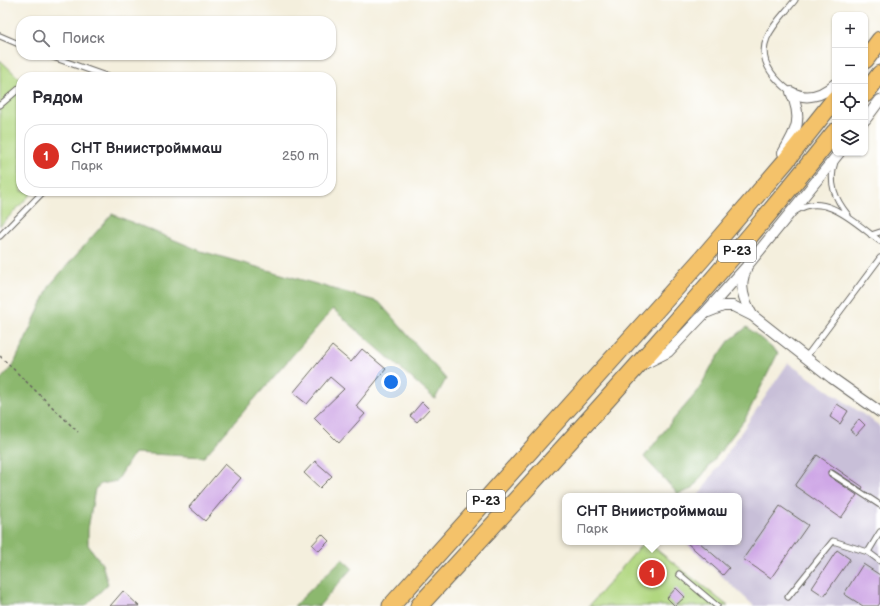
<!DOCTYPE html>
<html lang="ru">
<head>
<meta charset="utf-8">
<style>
	body { margin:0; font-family:"Balsamiq Sans",sans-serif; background:#f7f7f7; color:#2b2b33 }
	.controls { position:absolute; right:12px; top:12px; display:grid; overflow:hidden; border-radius:8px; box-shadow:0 1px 3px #0004 }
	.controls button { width:36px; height:36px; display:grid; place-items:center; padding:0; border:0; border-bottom:1px solid #e1e1e2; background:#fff; color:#2b2b33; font:20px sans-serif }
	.you { position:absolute; left:391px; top:382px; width:14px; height:14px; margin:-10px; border:3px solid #fff; border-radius:50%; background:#1a73e8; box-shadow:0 0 0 6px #1a73e833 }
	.badge { display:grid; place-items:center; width:26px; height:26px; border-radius:50%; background:#d93025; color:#fff; font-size:13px; font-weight:700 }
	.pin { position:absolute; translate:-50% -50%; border:2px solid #fff; box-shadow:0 1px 4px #0006 }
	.popup { position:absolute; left:562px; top:493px; width:180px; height:52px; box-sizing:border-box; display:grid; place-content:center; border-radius:8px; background:#fff; filter:drop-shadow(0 1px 3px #0005); font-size:13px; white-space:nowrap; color:#7c7c81 }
	.popup b { font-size:15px; color:#2b2b33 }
	.popup::after { content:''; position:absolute; left:50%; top:100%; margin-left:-8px; border:8px solid transparent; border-top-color:#fff }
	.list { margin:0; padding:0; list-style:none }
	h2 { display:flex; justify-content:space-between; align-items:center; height:52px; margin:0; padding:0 16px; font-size:17px }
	h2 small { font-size:13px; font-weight:400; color:#7c7c81 }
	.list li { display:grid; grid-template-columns:26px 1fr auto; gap:12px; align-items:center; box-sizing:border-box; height:64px; margin:0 8px 8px; padding:0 8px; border:1px solid #e1e1e2; border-radius:16px }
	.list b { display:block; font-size:15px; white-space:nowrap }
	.list p { margin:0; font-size:13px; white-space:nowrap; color:#7c7c81 }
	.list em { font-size:13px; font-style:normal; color:#7c7c81 }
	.icon { flex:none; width:22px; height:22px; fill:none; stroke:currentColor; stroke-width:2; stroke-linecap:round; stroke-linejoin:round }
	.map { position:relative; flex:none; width:880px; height:606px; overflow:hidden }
	.search { position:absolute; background:#fff; box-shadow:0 1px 3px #0004; left:16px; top:16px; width:320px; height:44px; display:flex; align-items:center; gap:10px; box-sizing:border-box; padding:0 14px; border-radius:16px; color:#7c7c81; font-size:15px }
	.panel { position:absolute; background:#fff; box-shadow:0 1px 3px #0004; left:16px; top:72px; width:320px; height:124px; border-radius:16px }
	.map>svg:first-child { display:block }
	.industrial { fill:#c8bfd8 }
	.green { fill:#b1d780; stroke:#667a4e }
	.forest { fill:#8cb86e; stroke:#546a45 }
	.building { fill:#cfa7e6 }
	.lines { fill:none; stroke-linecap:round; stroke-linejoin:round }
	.service-casing { stroke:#686660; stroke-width:7 }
	.minor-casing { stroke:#686660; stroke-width:12 }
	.trunk-casing { stroke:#686660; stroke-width:19 }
	.path { stroke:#686660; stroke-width:1.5; stroke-dasharray:3 3; stroke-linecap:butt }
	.service { stroke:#fff; stroke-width:5 }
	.minor { stroke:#fff; stroke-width:10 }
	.trunk { stroke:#f4c26a; stroke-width:17 }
	.labels { text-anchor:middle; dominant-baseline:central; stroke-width:3; stroke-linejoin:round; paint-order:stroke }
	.shield { fill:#fff; stroke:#606060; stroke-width:1 }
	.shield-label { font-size:13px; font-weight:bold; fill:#1c1c1c }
</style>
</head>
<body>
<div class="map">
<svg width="880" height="606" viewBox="0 0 880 606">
	<rect width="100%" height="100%" fill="#fff"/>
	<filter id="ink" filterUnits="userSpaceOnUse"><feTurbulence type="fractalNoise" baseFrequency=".025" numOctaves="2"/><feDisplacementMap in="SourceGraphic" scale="8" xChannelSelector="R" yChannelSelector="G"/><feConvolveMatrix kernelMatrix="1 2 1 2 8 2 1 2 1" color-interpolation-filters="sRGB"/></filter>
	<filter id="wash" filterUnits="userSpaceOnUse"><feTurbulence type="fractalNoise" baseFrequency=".012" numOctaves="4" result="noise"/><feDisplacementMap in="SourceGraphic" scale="16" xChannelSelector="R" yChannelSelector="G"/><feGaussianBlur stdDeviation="0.9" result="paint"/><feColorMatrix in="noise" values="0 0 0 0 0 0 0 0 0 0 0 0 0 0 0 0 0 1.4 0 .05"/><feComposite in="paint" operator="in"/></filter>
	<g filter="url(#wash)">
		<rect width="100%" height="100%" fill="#f4efdd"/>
		<path class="industrial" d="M788,363L880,426V606H754L685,542H739V496H698Z"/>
		<g class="green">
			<path d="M0,60L21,80V191H34L0,226Z"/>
			<path d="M644,542H647L728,606H589Z"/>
		</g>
		<g class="forest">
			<path d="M112,214L201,251L379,302L446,379L435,399L333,309L204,457L134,453L117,481L101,484L95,489L88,529V545L102,564L108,584L86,606H0V380L13,366L50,285Z"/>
			<path d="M747,327L778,353L745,419L692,489L678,494L644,457L672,421L698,391L711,367L729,341Z"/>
			<path d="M342,559L352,568L319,606H294Z"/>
		</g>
		<g id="blocks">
			<g class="building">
				<path d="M332,346L351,362L362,349L386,369L356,406L365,414L339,443L314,418L344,389L330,377L307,404L293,393Z"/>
				<path d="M422,402L429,409L417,422L410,416Z"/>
				<path d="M837,404L848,411L840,424L830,417Z"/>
				<path d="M859,419L865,425L856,435L850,430Z"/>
				<path d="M817,455L863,487L862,489L833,470L828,471L829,476L857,495L841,518L795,486Z"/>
				<path d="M315,461L332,476L320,488L304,473Z"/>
				<path d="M225,464L241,478L205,521L189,507Z"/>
				<path d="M780,506L808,525L771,578L743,559Z"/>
				<path d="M322,534L329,541L319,551L312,545Z"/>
				<path d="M686,542H699L729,568L723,575Z"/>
				<path d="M837,550L850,559L824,596L812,588Z"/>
				<path d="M863,564L880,575V603L878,606H863L844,594Z"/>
				<path d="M676,588L685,597L675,606L667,598Z"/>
				<path d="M123,591L139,606H110Z"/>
			</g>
		</g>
	</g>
	<g filter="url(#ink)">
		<use href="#blocks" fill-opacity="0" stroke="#686660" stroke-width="1"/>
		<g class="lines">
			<defs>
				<g id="service">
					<path d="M0,36L21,45"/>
					<path d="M47,55L109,77"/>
					<path d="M791,92C775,80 757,61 767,38C773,24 786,12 795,0"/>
					<path d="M0,105L21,87"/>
					<path d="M835,162C828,183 835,199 848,215"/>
					<path d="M796,211C825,190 858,226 880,241"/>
					<path d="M871,235L880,232"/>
					<path d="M0,236L44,191"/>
					<path d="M806,357L880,258"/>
					<path d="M831,473L880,505"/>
					<path d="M880,532L868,552L880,561"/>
					<path d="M679,574L717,606"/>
					<path d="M788,597L833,541L868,552"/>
				</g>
				<g id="minor">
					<path d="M865,120L880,100"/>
					<path d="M783,153C797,130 803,119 791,92C807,101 823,95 835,84"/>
					<path d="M746,270C738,286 744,300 752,315"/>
					<path d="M708,312L723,306H733L753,316L832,378L880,412"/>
					<path d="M644,364L668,352L703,315L747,266L839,153"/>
				</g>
				<g id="trunk">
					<path d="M865,60L880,40"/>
					<path d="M865,94L880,74"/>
					<path d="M391,606L701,260L785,162L835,99"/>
					<path d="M419,606C561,451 704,297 835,132"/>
				</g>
			</defs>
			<use href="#service" class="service-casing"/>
			<use href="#minor" class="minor-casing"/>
			<use href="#trunk" class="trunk-casing"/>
			<path class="path" d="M0,356L78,432"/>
			<use href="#service" class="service"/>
			<use href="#minor" class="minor"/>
			<use href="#trunk" class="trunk"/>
		</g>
	</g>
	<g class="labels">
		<g class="shield">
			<rect x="718" y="240" width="38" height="22" rx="3"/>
			<rect x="467" y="490" width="38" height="22" rx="3"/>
		</g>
		<g class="shield-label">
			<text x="737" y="251">Р-23</text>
			<text x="486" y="501">Р-23</text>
		</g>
	</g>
</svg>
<div class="controls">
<button>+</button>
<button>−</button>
<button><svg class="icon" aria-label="locate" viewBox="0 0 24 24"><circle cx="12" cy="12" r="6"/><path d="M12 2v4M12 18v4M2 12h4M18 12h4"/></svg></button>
<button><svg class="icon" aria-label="layers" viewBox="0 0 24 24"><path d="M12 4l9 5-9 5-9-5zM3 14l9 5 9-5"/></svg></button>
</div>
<div class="you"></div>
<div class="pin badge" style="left:652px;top:573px">1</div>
<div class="popup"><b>СНТ Вниистройммаш</b>Парк</div>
<div class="search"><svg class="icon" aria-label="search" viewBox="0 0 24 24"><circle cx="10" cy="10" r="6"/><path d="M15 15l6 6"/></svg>Поиск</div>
<section class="panel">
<h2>Рядом<small></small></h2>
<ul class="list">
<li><span class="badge">1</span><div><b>СНТ Вниистройммаш</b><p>Парк</p></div><em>250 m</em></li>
</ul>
</section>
</div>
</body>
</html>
